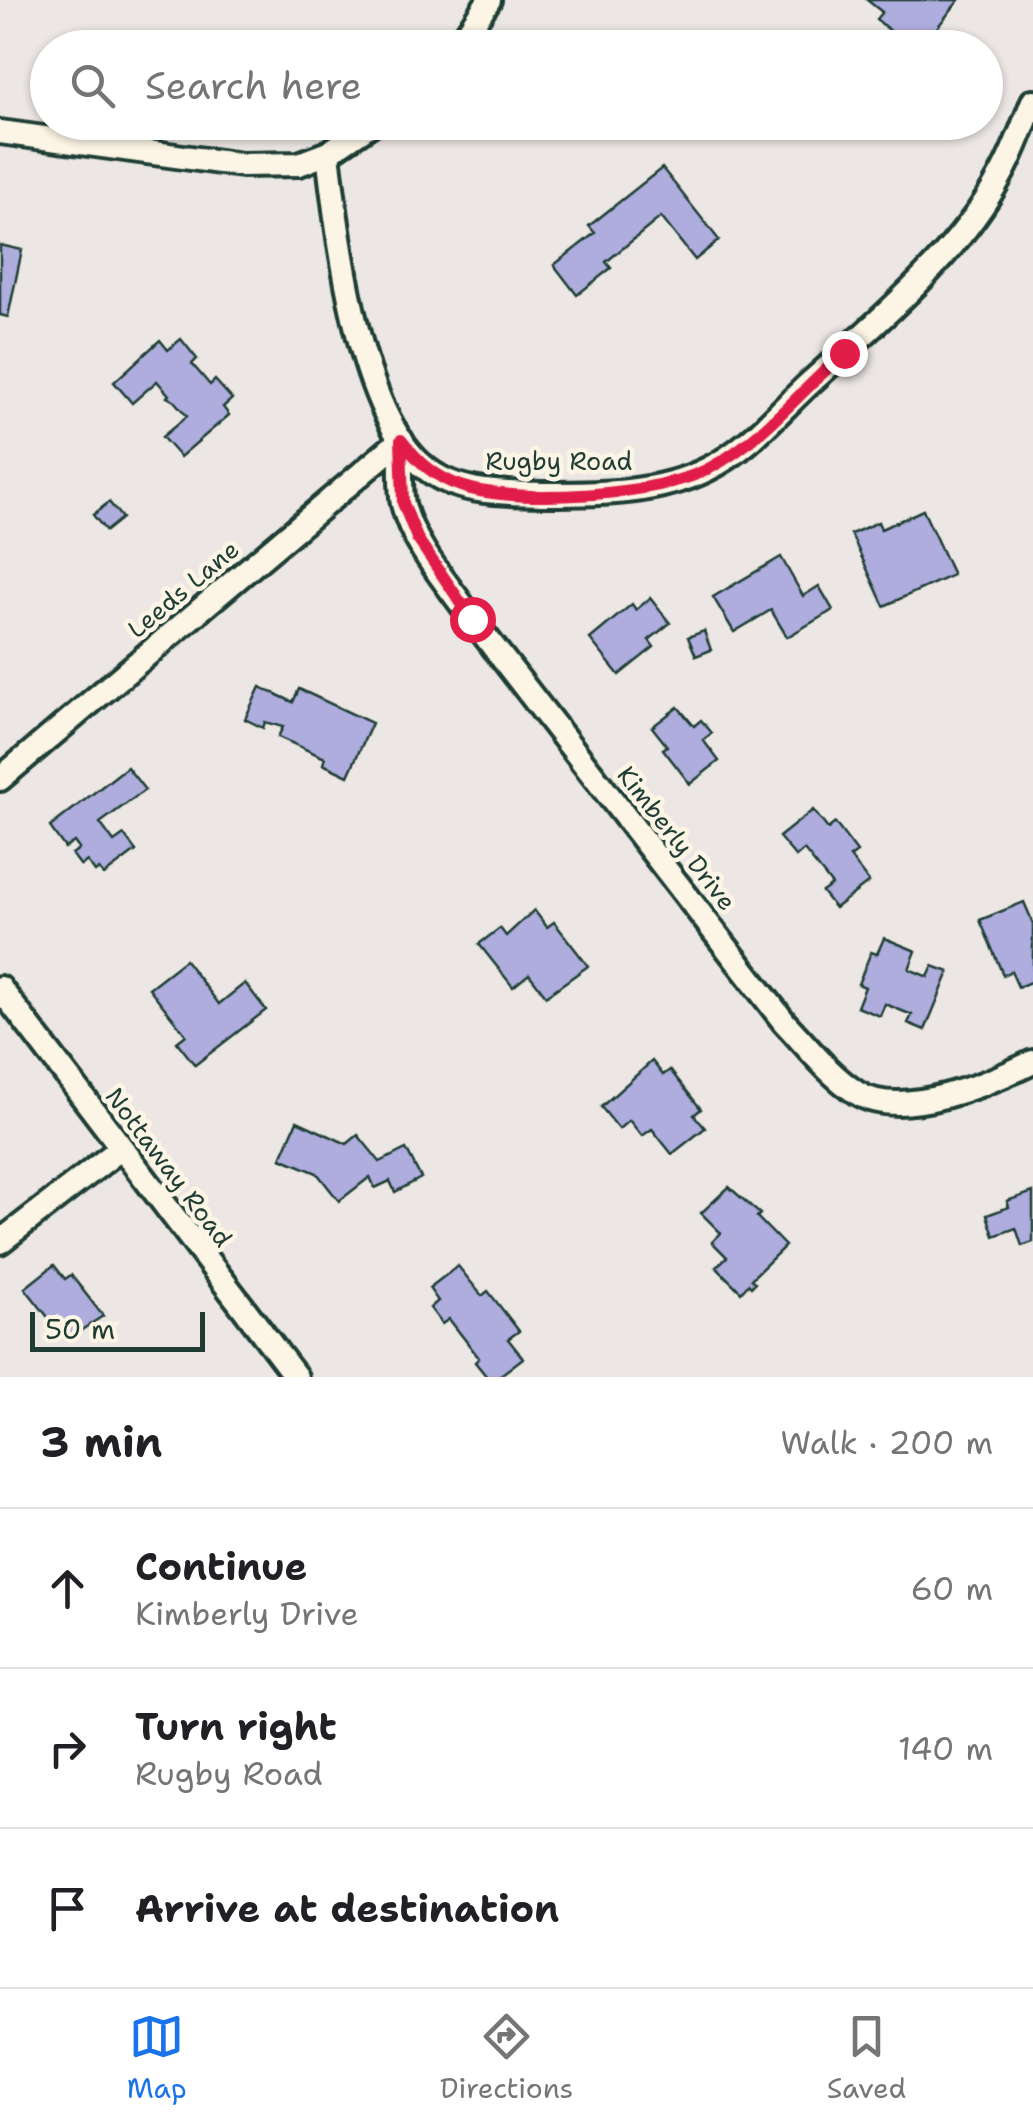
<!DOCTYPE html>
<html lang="en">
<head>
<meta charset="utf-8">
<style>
	body { margin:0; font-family:"Shantell Sans",sans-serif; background:#f2f2f2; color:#202124 }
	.scale { position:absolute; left:30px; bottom:25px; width:175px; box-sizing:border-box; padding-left:10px; border:5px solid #1f3d34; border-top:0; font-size:28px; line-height:35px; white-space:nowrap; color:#1f3d34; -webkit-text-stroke:8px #fcf5e5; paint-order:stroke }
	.stop { position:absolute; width:30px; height:30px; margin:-22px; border:8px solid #e11d48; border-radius:50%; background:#fff }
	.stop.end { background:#e11d48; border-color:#fff; box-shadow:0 2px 10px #0008 }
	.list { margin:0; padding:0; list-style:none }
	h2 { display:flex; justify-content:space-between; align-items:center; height:130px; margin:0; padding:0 40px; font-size:42px }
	h2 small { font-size:32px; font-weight:400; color:#757577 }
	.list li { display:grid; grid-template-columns:65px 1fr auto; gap:30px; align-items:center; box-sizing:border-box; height:160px; padding:0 40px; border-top:2px solid #e0e0e0 }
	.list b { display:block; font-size:38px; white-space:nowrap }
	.list p { margin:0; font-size:32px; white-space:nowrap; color:#757577 }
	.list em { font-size:32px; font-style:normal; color:#757577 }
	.icon { flex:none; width:55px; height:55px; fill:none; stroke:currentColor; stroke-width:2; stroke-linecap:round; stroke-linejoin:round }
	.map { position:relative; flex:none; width:1033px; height:1377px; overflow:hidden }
	.search { position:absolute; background:#fff; box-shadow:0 2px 8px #0004; left:30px; right:30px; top:30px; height:110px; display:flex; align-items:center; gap:25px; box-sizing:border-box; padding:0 35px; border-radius:55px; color:#757577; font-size:38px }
	.sheet { height:610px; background:#fff }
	nav { display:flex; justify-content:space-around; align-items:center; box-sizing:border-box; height:140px; border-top:2px solid #e0e0e0; background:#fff; font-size:28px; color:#757577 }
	nav a { display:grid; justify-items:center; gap:5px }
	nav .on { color:#1a73e8 }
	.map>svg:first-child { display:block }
	.building { fill:#aeadde; stroke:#1f3d34; stroke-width:2.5 }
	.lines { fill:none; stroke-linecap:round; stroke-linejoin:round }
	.minor-casing { stroke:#1f3d34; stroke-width:30 }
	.minor { stroke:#fcf5e5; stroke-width:22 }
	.route { stroke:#e11d48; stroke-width:12 }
	.labels { text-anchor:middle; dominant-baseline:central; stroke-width:9; stroke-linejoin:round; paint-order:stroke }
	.street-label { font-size:25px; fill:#1f3d34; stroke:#fcf5e5 }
</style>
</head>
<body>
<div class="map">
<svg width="1033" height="1377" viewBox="0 0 1033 1377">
	<rect width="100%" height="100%" fill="#ece7e4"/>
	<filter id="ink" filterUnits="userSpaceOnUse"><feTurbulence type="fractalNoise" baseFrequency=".01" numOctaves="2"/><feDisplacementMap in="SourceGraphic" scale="20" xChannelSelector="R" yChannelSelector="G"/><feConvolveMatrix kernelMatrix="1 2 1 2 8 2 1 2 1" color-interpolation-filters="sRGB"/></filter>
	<g filter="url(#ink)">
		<g class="building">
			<path d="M867,0H959L921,48H911L876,19L882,12Z"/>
			<path d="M662,168L719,240L695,260L661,217L606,262L611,268L577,295L554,265L595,233L589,226Z"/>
			<path d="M0,245L22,250L8,317L0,315Z"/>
			<path d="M181,339L197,359L192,364L210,385L215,380L232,399L223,407L229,415L180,457L162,437L187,416L174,401L167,397L169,395L157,381L132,403L114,382L160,340L168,350Z"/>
			<path d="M109,502L122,518L106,531L93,515Z"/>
			<path d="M923,510L953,575L884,606L851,534L878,522L881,529Z"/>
			<path d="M781,557L803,596L819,586L833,610L787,637L771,610L734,632L713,597Z"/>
			<path d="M650,598L670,623L649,640L654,647L619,675L590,639L632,604L636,610Z"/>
			<path d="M704,631L711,650L696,656L688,637Z"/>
			<path d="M260,687L293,702L299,689L372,723L348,776L323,764L325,758L278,737L283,727L265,722L263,728L245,719Z"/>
			<path d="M678,707L694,726L701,720L712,733L703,740L719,761L690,784L663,749L667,746L652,727Z"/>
			<path d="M127,767L145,790L100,823L114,842L124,835L136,851L104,875L99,869L95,872L87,861L81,866L72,854L79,849L74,842L65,848L50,827Z"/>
			<path d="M813,810L828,829L835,823L857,852L850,857L869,882L835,908L822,892L832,885L804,850L796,857L779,837Z"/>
			<path d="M1024,902L1033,923V981L1018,987L1011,971L1003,975L980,920Z"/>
			<path d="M534,910L547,927L554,922L588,966L546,996L529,974L513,987L479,944L500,928L506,936Z"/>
			<path d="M884,938L916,951L909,969L928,977L933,966L949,972L925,1030L908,1023L912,1015L885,1004L880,1016L857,1007L865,987L858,984L871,952L877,954Z"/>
			<path d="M185,960L219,1004L245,983L266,1010L195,1065L177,1042L186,1035L149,988Z"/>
			<path d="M652,1061L663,1075L670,1070L701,1109L694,1115L705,1128L672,1154L652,1129L642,1136L629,1120L619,1129L601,1107Z"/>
			<path d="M297,1121L347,1144L358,1135L380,1162L406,1149L421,1178L395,1192L390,1181L375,1188L370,1177L339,1201L317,1173L281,1158Z"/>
			<path d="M729,1187L760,1214L757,1217L785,1246L751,1279L755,1283L751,1287L748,1284L741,1292L716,1267L727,1257L712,1242L721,1233L701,1213Z"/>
			<path d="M1033,1192V1242L1022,1246L1016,1228L994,1236L987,1215L1009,1207L1007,1201Z"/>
			<path d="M54,1265L65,1279L71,1275L103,1316L66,1340L25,1288Z"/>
			<path d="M458,1266L482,1296L488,1291L519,1331L508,1339L523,1358L498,1377H487L475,1362L479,1358L449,1319L442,1324L430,1308L438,1301L429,1288Z"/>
		</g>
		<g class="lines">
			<defs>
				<g id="minor">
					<path d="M457,48L489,0"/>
					<path d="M374,122L328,153C337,234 358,411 423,466C456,495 504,493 545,494C600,494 658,494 708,469C749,449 778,412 811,382C877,322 957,256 1000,177C1014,153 1023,126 1033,101"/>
					<path d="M0,132L242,165L299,164L328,153"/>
					<path d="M401,440C402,460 399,484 403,504C413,546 448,584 472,619L785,1023C807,1046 829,1075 857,1093C901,1121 990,1083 1033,1062"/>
					<path d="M0,779L401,440"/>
					<path d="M0,988L296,1377"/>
					<path d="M0,1242L120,1149"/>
				</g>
			</defs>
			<use href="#minor" class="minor-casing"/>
			<use href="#minor" class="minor"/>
		</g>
	</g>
	<g class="lines" filter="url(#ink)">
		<path class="route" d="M472,619L417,538L403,503L401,440C418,461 434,477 461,486C515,505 659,496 710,468C761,441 801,391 844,353"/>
	</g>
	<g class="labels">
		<g class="street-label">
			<text x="559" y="461">Rugby Road</text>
			<text transform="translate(183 589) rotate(-40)">Leeds Lane</text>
			<text transform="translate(677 838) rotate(52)">Kimberly Drive</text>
			<text transform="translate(169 1167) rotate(53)">Nottaway Road</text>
		</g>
	</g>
</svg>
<div class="scale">50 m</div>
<div class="stop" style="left:472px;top:619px"></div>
<div class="stop end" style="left:844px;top:353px"></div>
<div class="search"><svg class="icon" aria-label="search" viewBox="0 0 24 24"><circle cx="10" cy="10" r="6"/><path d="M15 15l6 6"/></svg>Search here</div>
</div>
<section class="sheet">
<h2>3 min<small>Walk · 200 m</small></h2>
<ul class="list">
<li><svg class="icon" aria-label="ahead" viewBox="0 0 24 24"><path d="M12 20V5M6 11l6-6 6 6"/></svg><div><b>Continue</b><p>Kimberly Drive</p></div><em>60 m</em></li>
<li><svg class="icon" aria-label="right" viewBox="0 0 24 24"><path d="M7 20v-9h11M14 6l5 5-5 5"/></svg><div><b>Turn right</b><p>Rugby Road</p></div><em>140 m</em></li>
<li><svg class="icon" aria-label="arrive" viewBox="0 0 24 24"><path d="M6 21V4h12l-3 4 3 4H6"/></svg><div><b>Arrive at destination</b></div></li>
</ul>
</section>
<nav>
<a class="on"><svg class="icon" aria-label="map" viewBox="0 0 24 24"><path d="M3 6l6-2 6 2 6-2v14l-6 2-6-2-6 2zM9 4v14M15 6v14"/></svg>Map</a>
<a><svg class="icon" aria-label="directions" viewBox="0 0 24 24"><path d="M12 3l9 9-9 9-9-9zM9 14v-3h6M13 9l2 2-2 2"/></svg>Directions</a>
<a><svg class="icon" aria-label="saved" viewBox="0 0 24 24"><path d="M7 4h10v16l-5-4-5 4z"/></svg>Saved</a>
</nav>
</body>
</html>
